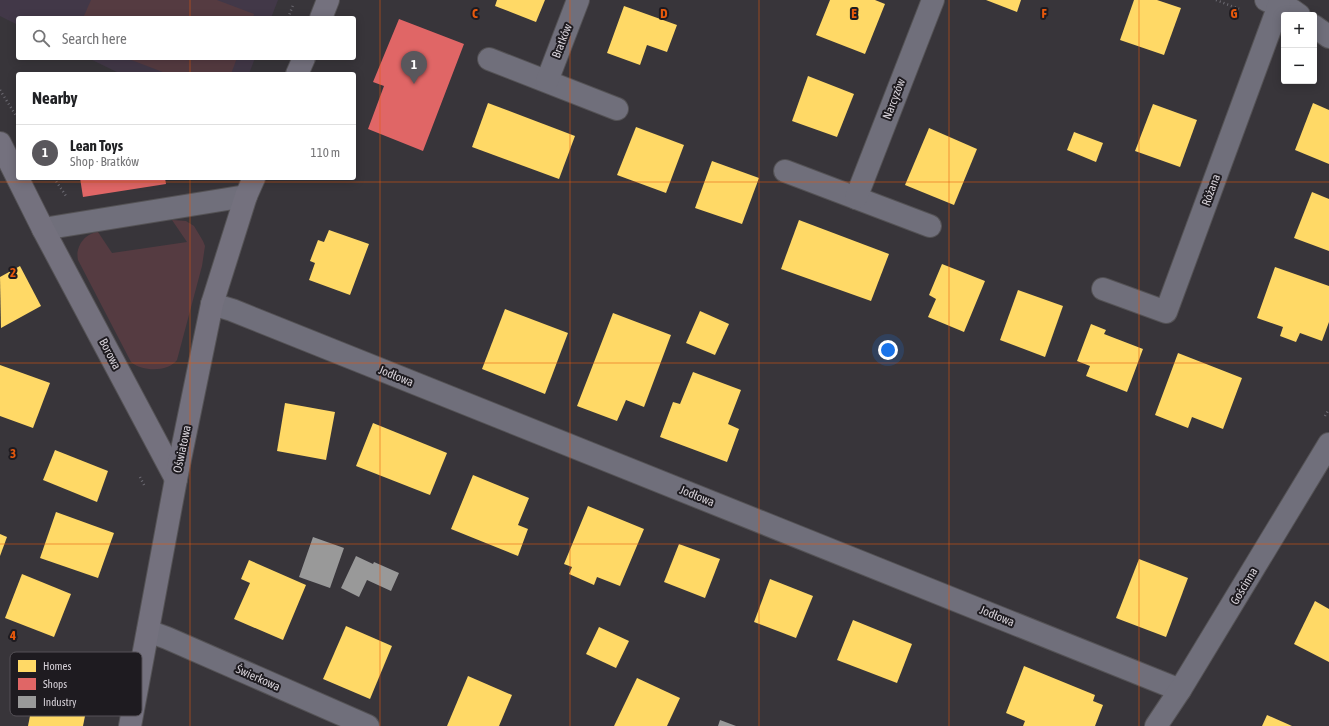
<!DOCTYPE html>
<html lang="en">
<head>
<meta charset="utf-8">
<style>
	body { margin:0; font-family:"Asap Condensed",sans-serif; background:#f2f2f2; color:#202124 }
	.controls { position:absolute; right:12px; top:12px; display:grid; overflow:hidden; border-radius:4px; box-shadow:0 2px 10px #0003 }
	.controls button { width:36px; height:36px; display:grid; place-items:center; padding:0; border:0; border-bottom:1px solid #e0e0e0; background:#fff; color:#202124; font:20px sans-serif }
	.you { position:absolute; left:888px; top:350px; width:14px; height:14px; margin:-10px; border:3px solid #fff; border-radius:50%; background:#1a73e8; box-shadow:0 0 0 6px #1a73e833 }
	.badge { display:grid; place-items:center; width:26px; height:26px; border-radius:50%; background:#59575c; color:#fff; font-size:13px; font-weight:700 }
	.pin { position:absolute; translate:-50% -33px; filter:drop-shadow(0 1px 2px #0008) }
	.pin::after { content:''; position:absolute; top:21px; width:14px; height:12px; background:inherit; clip-path:polygon(0 0,100% 0,50% 100%) }
	.list { margin:0; padding:0; list-style:none }
	h2 { display:flex; justify-content:space-between; align-items:center; height:52px; margin:0; padding:0 16px; font-size:17px }
	h2 small { font-size:13px; font-weight:400; color:#757577 }
	.list li { display:grid; grid-template-columns:26px 1fr auto; gap:12px; align-items:center; box-sizing:border-box; height:56px; padding:0 16px; border-top:1px solid #e0e0e0 }
	.list b { display:block; font-size:15px; white-space:nowrap }
	.list p { margin:0; font-size:13px; white-space:nowrap; color:#757577 }
	.list em { font-size:13px; font-style:normal; color:#757577 }
	.icon { flex:none; width:22px; height:22px; fill:none; stroke:currentColor; stroke-width:2; stroke-linecap:round; stroke-linejoin:round }
	.map { position:relative; flex:none; width:1329px; height:726px; overflow:hidden }
	.search { position:absolute; background:#fff; box-shadow:0 2px 10px #0003; left:16px; top:16px; width:340px; height:44px; display:flex; align-items:center; gap:10px; box-sizing:border-box; padding:0 14px; border-radius:4px; color:#757577; font-size:15px }
	.panel { position:absolute; background:#fff; box-shadow:0 2px 10px #0003; left:16px; top:72px; width:340px; height:108px; border-radius:4px }
	.map>svg:first-child { display:block }
	.built { fill:#423848 }
	.green { fill:#553b41 }
	.homes { fill:#ffd966 }
	.shops { fill:#e06666 }
	.industry { fill:#999 }
	.lines { fill:none; stroke-linecap:round; stroke-linejoin:round }
	.street-casing { stroke:#545255; stroke-width:24 }
	.secondary-casing { stroke:#545255; stroke-width:24 }
	.path { stroke:#6d6b73; stroke-width:2.5; stroke-dasharray:1 3; stroke-linecap:butt }
	.street { stroke:#706f7b; stroke-width:22 }
	.secondary { stroke:#74717e; stroke-width:22 }
	.grid { fill:none; stroke:#e8590c; stroke-width:1; stroke-opacity:0.55 }
	.labels { text-anchor:middle; dominant-baseline:central; stroke-width:4; stroke-linejoin:round; paint-order:stroke }
	.street-label { font-size:12px; fill:#d5d0d7; stroke:#1e1b20 }
	.key { fill:#1e1b20; stroke:#555157; stroke-width:1 }
	.key-label { font-size:11px; fill:#d5d0d7 }
	.grid-label { font-size:13px; text-anchor:middle; font-weight:bold; fill:#e8590c; stroke:#1e1b20; stroke-width:4; stroke-linejoin:round; paint-order:stroke }
</style>
</head>
<body>
<div class="map">
<svg width="1329" height="726" viewBox="0 0 1329 726">
	<rect width="100%" height="100%" fill="#38353a"/>
	<g class="built">
		<path d="M0,0H278L271,18H18V25L0,16Z"/>
		<path d="M88,58H255L249,74H121Z"/>
	</g>
	<g class="green">
		<path d="M91,0H217L254,14L253,18H83Z"/>
		<path d="M126,58H237L231,74H168Z"/>
		<path d="M172,220L186,221L194,226L203,241L205,246L202,266L177,360C168,372 143,372 131,362L78,260C75,247 85,233 98,232L112,253L187,242Z"/>
	</g>
	<g class="homes">
		<path d="M497,0H545L536,22L495,6Z"/>
		<path d="M830,0H875L885,4L865,54L816,35Z"/>
		<path d="M986,0H1021L1017,12Z"/>
		<path d="M1134,0H1157L1181,8L1164,55L1120,40Z"/>
		<path d="M624,6L677,25L667,52L647,45L640,65L607,53Z"/>
		<path d="M808,76L854,94L837,137L792,121Z"/>
		<path d="M488,103L575,136L559,179L472,147Z"/>
		<path d="M1313,103L1329,110V164L1295,150Z"/>
		<path d="M1153,104L1197,120L1180,167L1135,151Z"/>
		<path d="M636,127L684,145L666,193L617,175Z"/>
		<path d="M929,128L977,149L954,205L905,185Z"/>
		<path d="M1074,132L1103,143L1096,162L1067,150Z"/>
		<path d="M712,161L759,178L742,224L695,208Z"/>
		<path d="M1312,192L1329,199V251L1294,238Z"/>
		<path d="M799,220L889,254L871,301L781,269Z"/>
		<path d="M329,230L369,244L350,295L309,280L315,263L310,261L318,240L324,242Z"/>
		<path d="M942,264L985,281L964,332L928,317L936,299L929,295Z"/>
		<path d="M20,266L41,306L1,328L0,277Z"/>
		<path d="M1275,267L1329,286V322L1322,341L1300,333L1296,342L1280,336L1283,327L1257,318Z"/>
		<path d="M1018,290L1063,306L1045,357L1000,340Z"/>
		<path d="M505,309L568,333L545,394L482,369Z"/>
		<path d="M700,311L729,324L715,355L686,343Z"/>
		<path d="M613,313L671,335L644,407L626,400L617,421L577,406Z"/>
		<path d="M1091,324L1106,330L1104,334L1143,349L1127,392L1086,376L1090,366L1077,361Z"/>
		<path d="M1178,353L1242,378L1223,429L1192,417L1188,428L1155,415Z"/>
		<path d="M0,365L50,383L33,428L0,416Z"/>
		<path d="M693,372L741,390L728,424L739,429L727,462L660,437L673,402L680,404Z"/>
		<path d="M285,403L335,412L326,460L277,451Z"/>
		<path d="M373,423L447,453L430,495L356,466Z"/>
		<path d="M55,450L108,471L97,502L43,480Z"/>
		<path d="M473,475L529,498L518,525L528,529L518,556L451,529Z"/>
		<path d="M588,506L644,529L620,586L597,577L594,585L569,574L572,567L564,564Z"/>
		<path d="M56,512L114,533L98,578L40,558Z"/>
		<path d="M0,534L7,537L0,556Z"/>
		<path d="M679,544L720,559L705,598L664,582Z"/>
		<path d="M1139,559L1188,578L1166,637L1116,618Z"/>
		<path d="M249,560L306,585L283,640L234,619L250,583L241,579Z"/>
		<path d="M22,574L71,594L54,637L5,618Z"/>
		<path d="M770,579L813,596L796,638L754,622Z"/>
		<path d="M1315,601L1329,609V662L1294,644Z"/>
		<path d="M853,620L912,644L897,683L837,660Z"/>
		<path d="M346,626L392,646L370,699L323,679Z"/>
		<path d="M599,627L629,641L616,668L586,654Z"/>
		<path d="M40,665L93,676L83,726H28Z"/>
		<path d="M1024,666L1095,695L1093,701L1103,705L1095,726H1023L1025,721L1006,713Z"/>
		<path d="M468,676L512,695L499,726H447Z"/>
		<path d="M637,678L680,698L667,726H614Z"/>
		<path d="M1267,715L1292,726H1262Z"/>
	</g>
	<g class="shops">
		<path d="M399,19L464,44L423,151L368,129L384,86L373,82Z"/>
		<path d="M80,178H165L166,184L83,197Z"/>
	</g>
	<g class="industry">
		<path d="M313,537L344,548L330,588L299,577Z"/>
		<path d="M356,556L373,564L374,562L399,573L391,591L367,580L359,597L341,588Z"/>
		<path d="M720,720L736,726H718Z"/>
	</g>
	<g class="lines">
		<defs>
			<g id="street">
				<path d="M1266,0L1292,10L1299,15"/>
				<path d="M1314,26L1329,37"/>
				<path d="M489,59L617,109"/>
				<path d="M547,81L578,0"/>
				<path d="M785,171L930,226"/>
				<path d="M856,198L933,0"/>
				<path d="M43,229L246,196"/>
				<path d="M1103,289L1166,312L1279,5"/>
				<path d="M212,304L232,310L1180,690"/>
				<path d="M148,631L167,638L368,726"/>
				<path d="M1156,726L1180,690L1329,444"/>
			</g>
			<g id="secondary">
				<path d="M321,18L328,0"/>
				<path d="M297,74L304,58"/>
				<path d="M0,143L43,229L176,479"/>
				<path d="M130,726L176,479L212,304L246,196L254,178"/>
			</g>
		</defs>
		<use href="#street" class="street-casing"/>
		<use href="#secondary" class="secondary-casing"/>
		<g class="path">
			<path d="M1216,0L1239,9"/>
			<path d="M288,18L293,5"/>
			<path d="M0,90L18,119"/>
			<path d="M54,178L66,196"/>
			<path d="M1325,416L1329,409"/>
			<path d="M140,477L145,487"/>
		</g>
		<use href="#street" class="street"/>
		<use href="#secondary" class="secondary"/>
	</g>
	<path class="grid" d="M190,0V18M380,0V726M570,0V726M759,0V726M949,0V726M1139,0V726M190,58V74M190,178V726M0,182H1329M0,363H1329M0,544H1329"/>
	<g class="labels">
		<g class="street-label">
			<text transform="translate(562 41) rotate(-69)">Bratków</text>
			<text transform="translate(894 99) rotate(-69)">Narcyzów</text>
			<text transform="translate(1211 190) rotate(-70)">Różana</text>
			<text transform="translate(110 354) rotate(62)">Borowa</text>
			<text transform="translate(396 376) rotate(22)">Jodłowa</text>
			<text transform="translate(182 449) rotate(-78)">Oświatowa</text>
			<text transform="translate(697 496) rotate(22)">Jodłowa</text>
			<text transform="translate(1244 586) rotate(-59)">Gościnna</text>
			<text transform="translate(997 616) rotate(22)">Jodłowa</text>
			<text transform="translate(258 678) rotate(24)">Świerkowa</text>
		</g>
	</g>
	<rect x="10" y="652" width="132" height="64" rx="6" class="key"/>
	<rect x="18" y="660" width="18" height="12" fill="#ffd966"/>
	<rect x="18" y="678" width="18" height="12" fill="#e06666"/>
	<rect x="18" y="696" width="18" height="12" fill="#999"/>
	<g class="key-label">
		<text x="43" y="670">Homes</text>
		<text x="43" y="688">Shops</text>
		<text x="43" y="706">Industry</text>
	</g>
	<g class="grid-label">
		<text x="475" y="18">C</text>
		<text x="664" y="18">D</text>
		<text x="854" y="18">E</text>
		<text x="1044" y="18">F</text>
		<text x="1234" y="18">G</text>
		<text x="13" y="277">2</text>
		<text x="13" y="458">3</text>
		<text x="13" y="640">4</text>
	</g>
</svg>
<div class="controls">
<button>+</button>
<button>−</button>
</div>
<div class="you"></div>
<div class="pin badge" style="left:414px;top:84px">1</div>
<div class="search"><svg class="icon" aria-label="search" viewBox="0 0 24 24"><circle cx="10" cy="10" r="6"/><path d="M15 15l6 6"/></svg>Search here</div>
<section class="panel">
<h2>Nearby<small></small></h2>
<ul class="list">
<li><span class="badge">1</span><div><b>Lean Toys</b><p>Shop · Bratków</p></div><em>110 m</em></li>
</ul>
</section>
</div>
</body>
</html>
